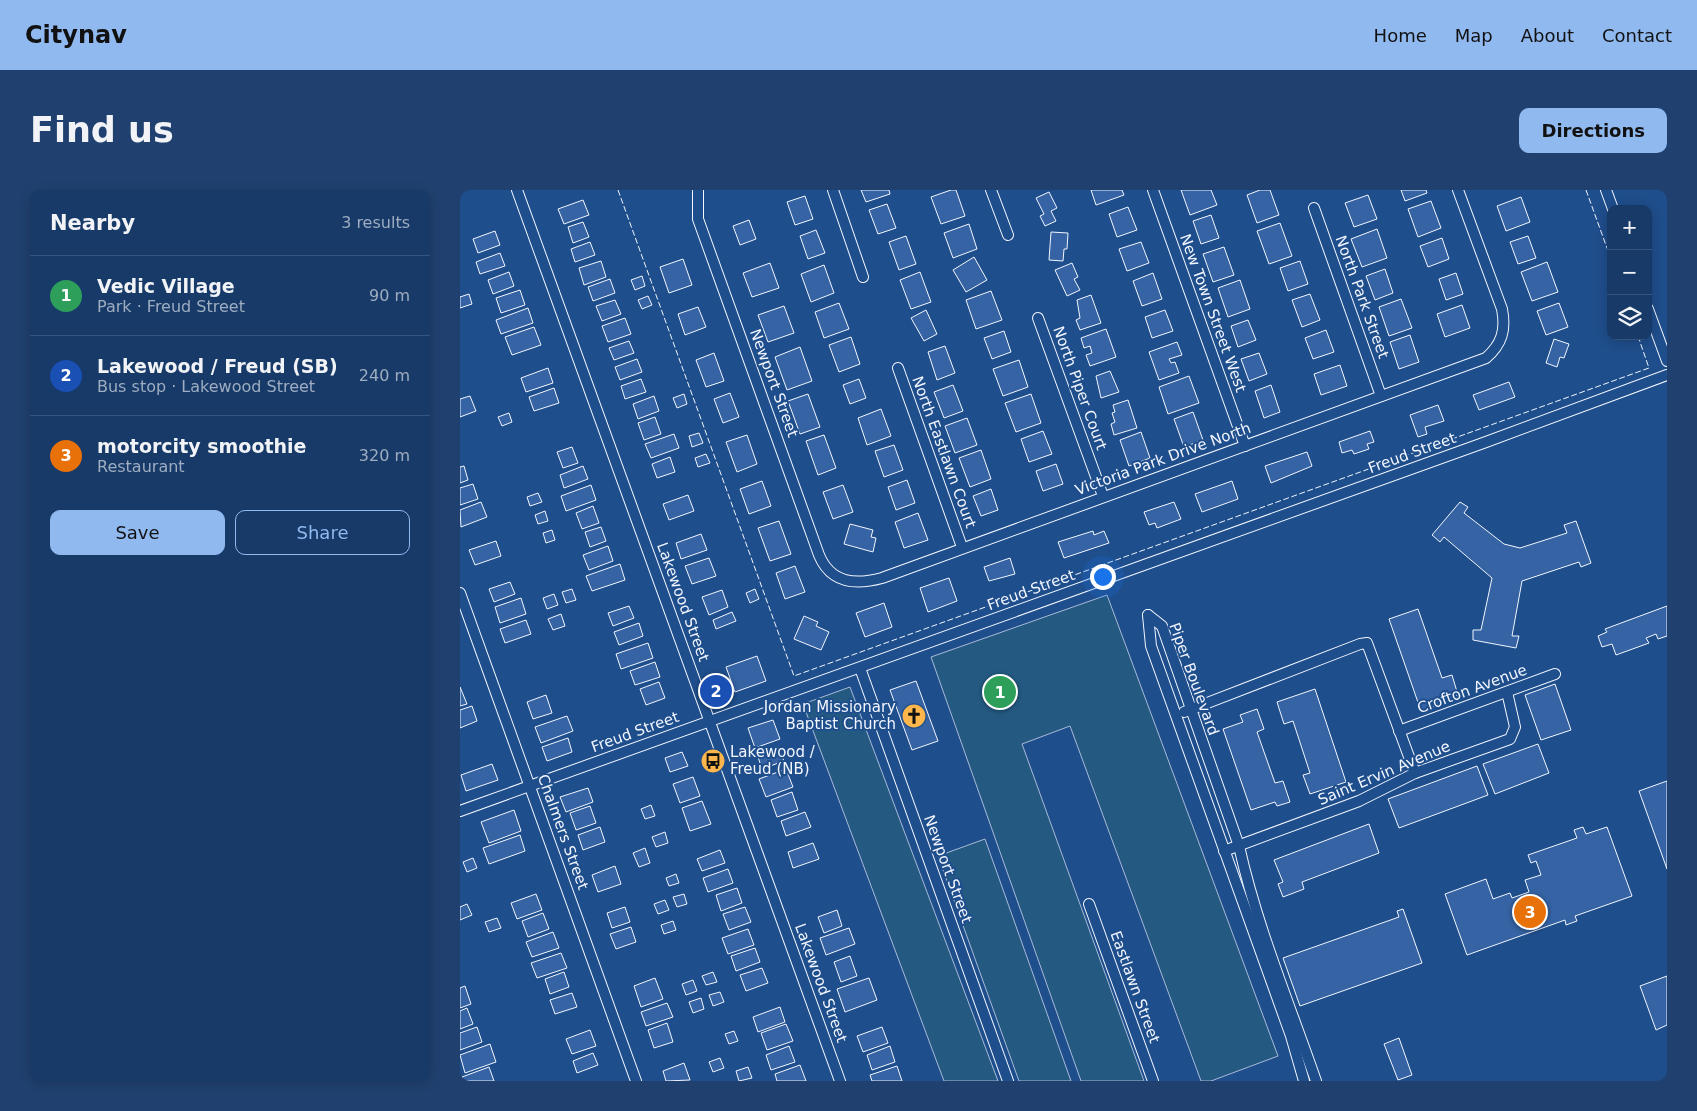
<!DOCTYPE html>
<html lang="en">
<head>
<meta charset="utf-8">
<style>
	body { margin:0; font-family:"DejaVu Sans",sans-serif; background:#20416f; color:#f1f3f6 }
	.controls { position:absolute; right:15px; top:15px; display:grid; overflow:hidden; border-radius:10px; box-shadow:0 2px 12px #0003 }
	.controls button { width:45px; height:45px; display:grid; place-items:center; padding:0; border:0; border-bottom:1px solid #36547d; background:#173a69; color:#f1f3f6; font:25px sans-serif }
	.you { position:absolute; left:642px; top:386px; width:18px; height:18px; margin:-12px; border:4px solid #fff; border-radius:50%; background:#1a73e8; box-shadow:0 0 0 8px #1a73e833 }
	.badge { display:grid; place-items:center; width:32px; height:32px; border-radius:50%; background:#90b9f0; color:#fff; font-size:16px; font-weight:700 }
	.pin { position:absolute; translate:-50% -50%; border:2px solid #fff; box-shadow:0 1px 5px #0006 }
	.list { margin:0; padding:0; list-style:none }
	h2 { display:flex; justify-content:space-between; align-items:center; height:65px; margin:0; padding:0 20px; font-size:21px }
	h2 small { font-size:16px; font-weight:400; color:#9eadc0 }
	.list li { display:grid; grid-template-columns:32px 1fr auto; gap:15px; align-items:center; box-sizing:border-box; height:80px; padding:0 20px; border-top:1px solid #36547d }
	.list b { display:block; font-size:19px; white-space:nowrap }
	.list p { margin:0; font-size:16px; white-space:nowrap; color:#9eadc0 }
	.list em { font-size:16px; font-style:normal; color:#9eadc0 }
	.actions { display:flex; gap:10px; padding:15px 20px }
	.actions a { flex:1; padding:11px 0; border:1px solid #90b9f0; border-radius:10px; text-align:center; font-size:18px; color:#90b9f0 }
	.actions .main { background:#90b9f0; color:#111 }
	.icon { flex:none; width:28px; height:28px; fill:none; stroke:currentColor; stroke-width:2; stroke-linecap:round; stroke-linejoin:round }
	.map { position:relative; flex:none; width:1207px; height:891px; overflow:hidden; border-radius:10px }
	header { display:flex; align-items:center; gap:30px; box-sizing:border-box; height:70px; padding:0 25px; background:#90b9f0; color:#111 }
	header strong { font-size:24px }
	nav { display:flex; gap:28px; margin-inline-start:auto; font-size:18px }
	.intro { display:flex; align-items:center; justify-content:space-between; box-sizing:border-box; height:120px; padding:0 30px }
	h1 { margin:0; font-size:35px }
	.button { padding:12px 22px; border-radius:10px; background:#90b9f0; color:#111; font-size:18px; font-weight:700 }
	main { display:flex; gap:30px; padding:0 30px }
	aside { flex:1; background:#173a69; border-radius:10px; box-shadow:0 2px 12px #0003 }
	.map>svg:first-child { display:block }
	.green { fill:#245a82; stroke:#a8bbd7 }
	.building { fill:#3563a3; stroke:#f2f6ff }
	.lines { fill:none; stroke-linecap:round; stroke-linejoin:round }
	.minor-casing { stroke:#f2f6ff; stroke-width:12 }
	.minor { stroke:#1f4e8c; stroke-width:10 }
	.fence { stroke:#f2f6ff; stroke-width:1; stroke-dasharray:6 2.5; stroke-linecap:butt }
	.labels { text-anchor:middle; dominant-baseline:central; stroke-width:4; stroke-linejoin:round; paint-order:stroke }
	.street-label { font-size:15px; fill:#f2f6ff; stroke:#1f4e8c }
	.poi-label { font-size:15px; fill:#f2f6ff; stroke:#1f4e8c; text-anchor:end }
</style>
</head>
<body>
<header>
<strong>Citynav</strong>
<nav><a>Home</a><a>Map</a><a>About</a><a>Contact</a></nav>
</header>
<div class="intro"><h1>Find us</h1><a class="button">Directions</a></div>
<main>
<aside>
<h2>Nearby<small>3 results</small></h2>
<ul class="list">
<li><span class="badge" style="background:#2e9e5b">1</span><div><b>Vedic Village</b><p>Park · Freud Street</p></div><em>90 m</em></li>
<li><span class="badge" style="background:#1a4fb4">2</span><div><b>Lakewood / Freud (SB)</b><p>Bus stop · Lakewood Street</p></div><em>240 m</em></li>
<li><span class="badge" style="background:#e8710a">3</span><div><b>motorcity smoothie</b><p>Restaurant</p></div><em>320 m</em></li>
</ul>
<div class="actions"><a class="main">Save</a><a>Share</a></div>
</aside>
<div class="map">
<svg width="1207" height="891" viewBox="0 0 1207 891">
	<rect width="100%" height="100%" fill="#1f4e8c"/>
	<g class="green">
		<path d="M647,405L818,866L751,891H741L610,536L562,554L684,891H621L471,467Z"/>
		<path d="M390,497L538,891H484L343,514Z"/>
		<path d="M525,649L611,891H559L478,666Z"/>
	</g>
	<g class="building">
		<path d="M401,0H429L430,4L406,12Z"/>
		<path d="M491,0H496L505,26L481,34L471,7Z"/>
		<path d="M631,0H662L664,5L636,15Z"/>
		<path d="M721,0H751L757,15L730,25Z"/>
		<path d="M800,0H810L819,25L797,33L787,5Z"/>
		<path d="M941,0H966L967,3L945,11Z"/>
		<path d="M589,2L597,18L591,21L596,31L585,36L580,26L584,24L576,8Z"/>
		<path d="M908,5L917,29L894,37L885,13Z"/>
		<path d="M345,6L353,29L335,35L327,12Z"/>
		<path d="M1061,7L1070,32L1046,41L1037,16Z"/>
		<path d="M123,10L129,25L104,34L98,19Z"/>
		<path d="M971,11L981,38L958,47L948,19Z"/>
		<path d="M427,14L436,38L418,44L409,20Z"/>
		<path d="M668,17L677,40L657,47L649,24Z"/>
		<path d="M751,25L759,48L741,54L733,31Z"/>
		<path d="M289,30L296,49L280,55L273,36Z"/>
		<path d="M123,32L129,47L113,53L108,37Z"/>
		<path d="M820,33L832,66L809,74L797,41Z"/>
		<path d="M509,34L517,59L493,68L484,43Z"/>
		<path d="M917,39L927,68L902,77L891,49Z"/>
		<path d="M356,40L365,63L348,69L340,46Z"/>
		<path d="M35,41L40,55L18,63L13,49Z"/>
		<path d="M591,42L608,43L607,59H604L603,71L589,70Z"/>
		<path d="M446,46L456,74L439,80L429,52Z"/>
		<path d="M1068,46L1076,68L1058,74L1050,52Z"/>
		<path d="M982,48L989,69L968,77L960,56Z"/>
		<path d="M130,52L135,65L115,72L111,59Z"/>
		<path d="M681,52L689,73L667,81L659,59Z"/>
		<path d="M764,57L774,85L753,92L743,64Z"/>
		<path d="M40,63L45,76L20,84L16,72Z"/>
		<path d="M514,67L527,90L506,102L493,80Z"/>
		<path d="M223,69L232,95L209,103L200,77Z"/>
		<path d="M141,71L146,87L124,95L119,78Z"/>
		<path d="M840,71L848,94L828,101L820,78Z"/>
		<path d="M1087,72L1098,102L1072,111L1061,82Z"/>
		<path d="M310,73L319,98L292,107L283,83Z"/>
		<path d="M612,73L618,87L614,89L620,100L607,106L595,80Z"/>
		<path d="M364,75L374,103L351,112L341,84Z"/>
		<path d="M925,79L933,103L915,110L906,86Z"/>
		<path d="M49,82L54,96L33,104L28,90Z"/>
		<path d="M460,82L471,112L451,119L440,90Z"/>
		<path d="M693,83L702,109L682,116L673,91Z"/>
		<path d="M996,83L1003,104L986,110L979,89Z"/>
		<path d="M182,86L185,96L175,100L171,90Z"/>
		<path d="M150,89L155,103L133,111L128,97Z"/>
		<path d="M780,90L790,119L768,127L758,98Z"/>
		<path d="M60,100L65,115L41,123L36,108Z"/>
		<path d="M531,101L542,130L516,139L506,110Z"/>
		<path d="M9,104L12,114L0,118V107Z"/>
		<path d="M850,104L860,130L842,137L832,110Z"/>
		<path d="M631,105L641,133L620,140L616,130L620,128L617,110Z"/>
		<path d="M188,106L192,115L182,119L178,110Z"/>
		<path d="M941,109L952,138L929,146L919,117Z"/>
		<path d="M155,110L161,124L142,131L136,116Z"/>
		<path d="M379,113L389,139L364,148L355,122Z"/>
		<path d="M1099,113L1108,137L1086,145L1077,121Z"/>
		<path d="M1002,115L1010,138L985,147L977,124Z"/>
		<path d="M324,116L334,143L308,152L298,125Z"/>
		<path d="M238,117L246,137L225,145L218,124Z"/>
		<path d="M68,118L73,133L41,144L36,130Z"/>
		<path d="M466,120L477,144L464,151L451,128Z"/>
		<path d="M705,120L713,141L692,148L685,127Z"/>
		<path d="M165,128L171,144L148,152L142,136Z"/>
		<path d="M788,130L796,150L778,157L771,136Z"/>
		<path d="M74,137L81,155L52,165L45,147Z"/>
		<path d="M646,139L656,167L630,176L626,165L632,163L630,156L624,158L621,148Z"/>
		<path d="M866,140L874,162L853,169L845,148Z"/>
		<path d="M544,141L551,162L532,169L524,148Z"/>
		<path d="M950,145L959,172L939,179L930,152Z"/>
		<path d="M391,147L400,174L379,182L369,155Z"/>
		<path d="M1094,149L1109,154L1104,168L1100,167L1097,177L1086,173Z"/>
		<path d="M169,151L174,163L154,170L149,158Z"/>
		<path d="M717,152L722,165L709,169L711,173L715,172L719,183L699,190L689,162Z"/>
		<path d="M485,156L495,183L477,190L468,162Z"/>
		<path d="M340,157L352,191L327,200L315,167Z"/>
		<path d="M254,163L264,191L246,197L236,170Z"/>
		<path d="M799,163L807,184L789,191L781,169Z"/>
		<path d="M177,169L182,182L160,190L155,177Z"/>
		<path d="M559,170L568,197L543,206L533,179Z"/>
		<path d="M880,175L887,196L861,205L854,184Z"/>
		<path d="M88,178L93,193L66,202L61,188Z"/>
		<path d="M650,181L659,202L641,208L636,186Z"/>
		<path d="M729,186L739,213L708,224L699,197Z"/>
		<path d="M181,189L186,202L165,209L161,196Z"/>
		<path d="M399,189L406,208L390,214L383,195Z"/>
		<path d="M1049,192L1055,207L1019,220L1013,205Z"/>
		<path d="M493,195L503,221L484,228L474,202Z"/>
		<path d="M811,195L820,222L804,228L795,201Z"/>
		<path d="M94,198L99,213L74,221L69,207Z"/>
		<path d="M270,203L279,227L263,233L254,209Z"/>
		<path d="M224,204L227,214L217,218L213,208Z"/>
		<path d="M348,204L360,237L340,244L328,211Z"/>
		<path d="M571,204L581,233L556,242L545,213Z"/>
		<path d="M10,206L16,221L0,227V209Z"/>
		<path d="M194,206L199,221L178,229L173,214Z"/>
		<path d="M668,210L677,238L654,245L651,234L655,232L652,223L655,222L653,215Z"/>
		<path d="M978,215L984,231L965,237L967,244L958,247L950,225Z"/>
		<path d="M421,219L431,246L407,255L398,228Z"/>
		<path d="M733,222L743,250L724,257L714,229Z"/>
		<path d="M49,223L52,232L42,236L38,227Z"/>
		<path d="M195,227L201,244L184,250L178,233Z"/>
		<path d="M507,228L517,255L495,263L485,236Z"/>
		<path d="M583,241L592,264L569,272L561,249Z"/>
		<path d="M910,241L914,252L907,254L909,259L894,264L892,260L882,263L879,252Z"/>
		<path d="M681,242L690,268L669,276L660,250Z"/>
		<path d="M239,243L243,253L232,257L229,246Z"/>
		<path d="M214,244L219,258L191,268L185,254Z"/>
		<path d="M287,245L297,274L277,282L266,252Z"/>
		<path d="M364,245L376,278L358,285L346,251Z"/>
		<path d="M434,255L443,280L424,287L415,261Z"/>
		<path d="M112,257L118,273L103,278L97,262Z"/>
		<path d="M521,260L531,289L510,297L499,268Z"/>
		<path d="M847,262L852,276L811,293L805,276Z"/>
		<path d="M246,264L250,273L238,277L235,268Z"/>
		<path d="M210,267L215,282L197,288L192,274Z"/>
		<path d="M596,274L603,294L583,301L576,281Z"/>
		<path d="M4,276L8,290L0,293V277Z"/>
		<path d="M123,276L128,289L104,298L100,285Z"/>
		<path d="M447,290L455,313L436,320L428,297Z"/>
		<path d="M302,291L311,316L289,324L280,299Z"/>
		<path d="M772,291L778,309L742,322L735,304Z"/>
		<path d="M13,294L18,309L0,315V298Z"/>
		<path d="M131,295L136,310L106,321L101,306Z"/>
		<path d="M383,295L393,322L373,329L363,302Z"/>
		<path d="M531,299L538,320L521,326L513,306Z"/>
		<path d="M78,303L82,312L70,316L67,307Z"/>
		<path d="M228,305L234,321L209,330L203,314Z"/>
		<path d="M21,312L27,327L1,337L0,320Z"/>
		<path d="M714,312L721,329L697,338L695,333L689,335L684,322Z"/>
		<path d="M1000,312L1008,317L1004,323L1044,354L1060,358L1107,343L1104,335L1116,331L1131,373L1121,377L1119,372L1062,391L1052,446H1059L1056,458L1013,450V440H1021L1032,388L984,347L980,352L972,345Z"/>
		<path d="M133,316L139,333L122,339L116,323Z"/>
		<path d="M85,321L88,331L78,334L75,325Z"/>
		<path d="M458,323L468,350L444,358L435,332Z"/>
		<path d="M319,331L331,364L310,371L298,338Z"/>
		<path d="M390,334L413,340L411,347L416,348L413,362L384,354Z"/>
		<path d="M141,337L146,351L130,357L125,342Z"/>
		<path d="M92,340L95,350L86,353L83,343Z"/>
		<path d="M633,341L634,345L644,341L649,353L604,368L598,352Z"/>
		<path d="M241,344L247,360L221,369L216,353Z"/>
		<path d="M36,351L41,366L15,375L9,360Z"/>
		<path d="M148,356L153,371L129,380L123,365Z"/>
		<path d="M249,368L256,386L232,394L225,376Z"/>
		<path d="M550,368L555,384L529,391L524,377Z"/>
		<path d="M160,374L165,390L132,401L126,386Z"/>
		<path d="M335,376L345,402L325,409L316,383Z"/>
		<path d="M489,388L497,411L468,422L460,398Z"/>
		<path d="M50,392L55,404L34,412L29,399Z"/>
		<path d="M112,399L116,410L106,413L102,402Z"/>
		<path d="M295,399L299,409L290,413L286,403Z"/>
		<path d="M262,400L268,417L249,425L242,407Z"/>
		<path d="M94,404L98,415L87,419L83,408Z"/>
		<path d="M61,408L66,424L40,433L35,417Z"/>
		<path d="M424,413L432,437L405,447L396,423Z"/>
		<path d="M169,416L174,428L153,436L148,423Z"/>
		<path d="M1207,416V446L1198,449L1196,444L1186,448L1189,453L1156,465L1152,454L1142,457L1138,446L1147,442L1145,439Z"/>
		<path d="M958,419L982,488L992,485L998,505L980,511L981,514L961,521L929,429Z"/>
		<path d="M272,422L276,431L256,439L253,430Z"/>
		<path d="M101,424L105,436L93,440L88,429Z"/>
		<path d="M344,426L358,432L356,436L369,442L361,460L334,449Z"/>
		<path d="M66,430L71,444L45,453L40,439Z"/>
		<path d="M179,433L183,446L159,455L154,442Z"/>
		<path d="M188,453L193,468L161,479L156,464Z"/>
		<path d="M297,466L306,491L275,502L266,477Z"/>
		<path d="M195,472L200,487L175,495L170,481Z"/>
		<path d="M456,491L478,551L452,560L430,500Z"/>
		<path d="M199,492L205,508L186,515L180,499Z"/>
		<path d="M1095,494L1111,540L1081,550L1065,505Z"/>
		<path d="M0,497L7,514L0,516Z"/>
		<path d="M855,499L886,592L850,604L843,585L850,583L833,531L824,534L817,512Z"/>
		<path d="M86,505L92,523L73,529L67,512Z"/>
		<path d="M12,516L17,531L0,538V520Z"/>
		<path d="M797,519L804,539L797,542L815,593L823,591L830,612L817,616L815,612L791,620L763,539L783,532L780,525Z"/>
		<path d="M107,526L113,541L81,553L75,537Z"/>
		<path d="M313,530L320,549L295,558L288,538Z"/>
		<path d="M108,548L112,562L87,571L82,557Z"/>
		<path d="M1078,554L1089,583L1035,604L1023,574Z"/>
		<path d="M318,557L324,571L302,579L297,564Z"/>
		<path d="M222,562L228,576L210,582L205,568Z"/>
		<path d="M32,574L38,590L6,601L1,585Z"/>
		<path d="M1017,576L1028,605L939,638L928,609Z"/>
		<path d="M326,579L333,597L306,607L299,589Z"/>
		<path d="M233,587L240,606L220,613L213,594Z"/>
		<path d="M1207,591V679L1179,601Z"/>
		<path d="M128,598L133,612L106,622L100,607Z"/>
		<path d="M332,602L338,620L317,627L311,610Z"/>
		<path d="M242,611L251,634L230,641L222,618Z"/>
		<path d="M191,615L195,626L185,629L181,619Z"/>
		<path d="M130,616L136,633L116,640L110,623Z"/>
		<path d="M54,620L61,641L29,653L21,632Z"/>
		<path d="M345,622L351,637L326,646L321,631Z"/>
		<path d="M909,634L919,663L842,692L844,699L823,707L818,694L823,692L814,670Z"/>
		<path d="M140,637L145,652L123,660L118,645Z"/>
		<path d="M1123,637L1126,644L1147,637L1172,706L1115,726L1117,731L1106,735L1105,730L1007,765L985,704L1026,689L1033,709L1050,703L1052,708L1069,702L1065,690L1081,685L1076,671L1071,673L1068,665L1117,648L1114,640Z"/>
		<path d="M205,642L208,653L196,657L192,647Z"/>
		<path d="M60,645L65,661L29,674L23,658Z"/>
		<path d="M353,653L359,669L333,678L328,662Z"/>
		<path d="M185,658L190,673L179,677L173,663Z"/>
		<path d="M260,660L265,673L242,681L237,669Z"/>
		<path d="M13,668L17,678L7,682L3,672Z"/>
		<path d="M155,676L161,694L138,702L132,685Z"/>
		<path d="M268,679L273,693L248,702L243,688Z"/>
		<path d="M216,684L219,693L209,696L206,688Z"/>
		<path d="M277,698L282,713L261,721L256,705Z"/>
		<path d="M76,704L82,720L57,729L51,713Z"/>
		<path d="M224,704L227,714L217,717L213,707Z"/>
		<path d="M205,710L209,720L198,724L194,714Z"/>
		<path d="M7,714L12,725L0,730V717Z"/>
		<path d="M165,717L170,732L152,738L147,723Z"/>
		<path d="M285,717L291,732L269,740L263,724Z"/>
		<path d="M943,719L962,773L840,816L823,768L939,727L937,721Z"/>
		<path d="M377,720L382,736L364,743L358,727Z"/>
		<path d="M83,723L89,739L68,747L62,731Z"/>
		<path d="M37,728L41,738L29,742L25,732Z"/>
		<path d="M213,731L216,740L204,744L201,735Z"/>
		<path d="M171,737L176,752L156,759L150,744Z"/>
		<path d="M389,738L395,754L366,765L360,748Z"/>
		<path d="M288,739L294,755L268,764L262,748Z"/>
		<path d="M93,742L99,758L72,767L66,752Z"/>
		<path d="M295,758L300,772L276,781L271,766Z"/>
		<path d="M101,763L107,778L77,788L71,773Z"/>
		<path d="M390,766L397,786L381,792L374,772Z"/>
		<path d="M302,778L308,793L286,801L280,785Z"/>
		<path d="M104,782L109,797L90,804L85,789Z"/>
		<path d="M253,782L257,792L246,795L242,786Z"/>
		<path d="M1207,786V835L1196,840L1180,796Z"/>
		<path d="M195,788L203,809L181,817L174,796Z"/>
		<path d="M409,788L417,810L385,822L377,799Z"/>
		<path d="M233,790L237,801L226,805L222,794Z"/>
		<path d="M5,796L11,814L0,818V798Z"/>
		<path d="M260,802L264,812L253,816L249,805Z"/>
		<path d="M112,803L117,817L95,824L90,810Z"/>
		<path d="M241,808L244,819L233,823L229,812Z"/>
		<path d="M207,813L213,827L186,836L181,822Z"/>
		<path d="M320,817L325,832L298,842L293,827Z"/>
		<path d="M7,818L13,834L0,839V821Z"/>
		<path d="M207,833L213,852L194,858L188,840Z"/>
		<path d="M326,834L333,851L307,860L301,843Z"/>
		<path d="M17,837L22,852L0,860V843Z"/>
		<path d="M422,837L428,853L403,862L397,846Z"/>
		<path d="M130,840L136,856L112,864L106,849Z"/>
		<path d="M274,841L278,851L269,854L265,844Z"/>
		<path d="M939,848L952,885L938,890L924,854Z"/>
		<path d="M30,854L36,872L5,883L0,865Z"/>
		<path d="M329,856L335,872L311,880L306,865Z"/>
		<path d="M430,856L435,872L412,880L407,865Z"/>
		<path d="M133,863L138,875L117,883L113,871Z"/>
		<path d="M260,868L264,878L253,882L249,872Z"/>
		<path d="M224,873L230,890L206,891L203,881Z"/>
		<path d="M340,875L346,891H317L315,884Z"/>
		<path d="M437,876L442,891H412L410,885Z"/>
		<path d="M29,877L34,891H3L2,887Z"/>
		<path d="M288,877L292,888L279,891L276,881Z"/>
	</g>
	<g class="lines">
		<defs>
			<g id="minor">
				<path d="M57,0L380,891"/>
				<path d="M238,0V29L359,365C371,394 396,395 422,388L1026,168C1042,154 1046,140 1042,119L998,0"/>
				<path d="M373,0L403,87"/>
				<path d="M531,0L548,45"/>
				<path d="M693,0L785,256"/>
				<path d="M1146,0L1153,19"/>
				<path d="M854,18L921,206"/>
				<path d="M1188,119L1207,171"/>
				<path d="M578,128L643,306"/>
				<path d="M438,178L502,357"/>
				<path d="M0,403L176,891"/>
				<path d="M688,425L702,436L779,656C797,737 829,813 856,891"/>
				<path d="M688,425L691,456L831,846L844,891"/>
				<path d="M400,478L548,891"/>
				<path d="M724,522L900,454L907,453L955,583"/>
				<path d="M939,541L1095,484"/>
				<path d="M0,621L1026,252L1207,185"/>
				<path d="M764,661L899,611L955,583L1050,549L1055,537L1047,502"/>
				<path d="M629,714L693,891"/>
			</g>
		</defs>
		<use href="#minor" class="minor-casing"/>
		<use href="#minor" class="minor"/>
		<g class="fence">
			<path d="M158,0L334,486L1189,178L1178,146"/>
			<path d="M1126,0L1151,69"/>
		</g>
	</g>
	<defs>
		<symbol id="church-disc" viewBox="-11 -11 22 22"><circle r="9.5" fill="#ffb74d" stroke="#1f4e8c"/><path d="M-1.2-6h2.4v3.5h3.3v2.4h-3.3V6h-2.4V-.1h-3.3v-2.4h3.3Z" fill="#111"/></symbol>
		<symbol id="bus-disc" viewBox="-11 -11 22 22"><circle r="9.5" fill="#ffb74d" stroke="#1f4e8c"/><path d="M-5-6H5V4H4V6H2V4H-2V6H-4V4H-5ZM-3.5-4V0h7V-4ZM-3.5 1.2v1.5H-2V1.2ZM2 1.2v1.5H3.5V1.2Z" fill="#111"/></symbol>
	</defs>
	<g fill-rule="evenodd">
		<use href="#church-disc" x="440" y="512" width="28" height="28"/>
		<use href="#bus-disc" x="239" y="557" width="28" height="28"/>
	</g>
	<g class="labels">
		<g class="street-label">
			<text transform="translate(902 107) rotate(70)">North Park Street</text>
			<text transform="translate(753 123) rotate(70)">New Town Street West</text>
			<text transform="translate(314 193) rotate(70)">Newport Street</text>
			<text transform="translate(620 198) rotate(70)">North Piper Court</text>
			<text transform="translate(484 262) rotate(70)">North Eastlawn Court</text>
			<text transform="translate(952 263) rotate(-20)">Freud Street</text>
			<text transform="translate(703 269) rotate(-20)">Victoria Park Drive North</text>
			<text transform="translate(571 400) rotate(-20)">Freud Street</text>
			<text transform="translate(223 412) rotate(70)">Lakewood Street</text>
			<text transform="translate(734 489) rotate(70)">Piper Boulevard</text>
			<text transform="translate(1012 499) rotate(-20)">Crofton Avenue</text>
			<text transform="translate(175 542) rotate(-20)">Freud Street</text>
			<text transform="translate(924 583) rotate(-23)">Saint Ervin Avenue</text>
			<text transform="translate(103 642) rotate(70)">Chalmers Street</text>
			<text transform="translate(488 679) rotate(70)">Newport Street</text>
			<text transform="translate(361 793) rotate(70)">Lakewood Street</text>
			<text transform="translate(675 797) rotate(70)">Eastlawn Street</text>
		</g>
		<g class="poi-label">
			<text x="436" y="517">Jordan Missionary<tspan x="436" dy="17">Baptist Church</tspan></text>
			<text x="270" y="562" text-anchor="start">Lakewood /<tspan x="270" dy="17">Freud (NB)</tspan></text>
		</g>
	</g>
</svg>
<div class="controls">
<button>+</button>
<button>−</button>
<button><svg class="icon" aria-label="layers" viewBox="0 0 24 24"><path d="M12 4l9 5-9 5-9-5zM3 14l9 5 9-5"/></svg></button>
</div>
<div class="you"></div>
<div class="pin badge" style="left:540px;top:502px;background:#2e9e5b">1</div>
<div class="pin badge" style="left:256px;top:501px;background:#1a4fb4">2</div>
<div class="pin badge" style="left:1070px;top:722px;background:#e8710a">3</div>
</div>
</main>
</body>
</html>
